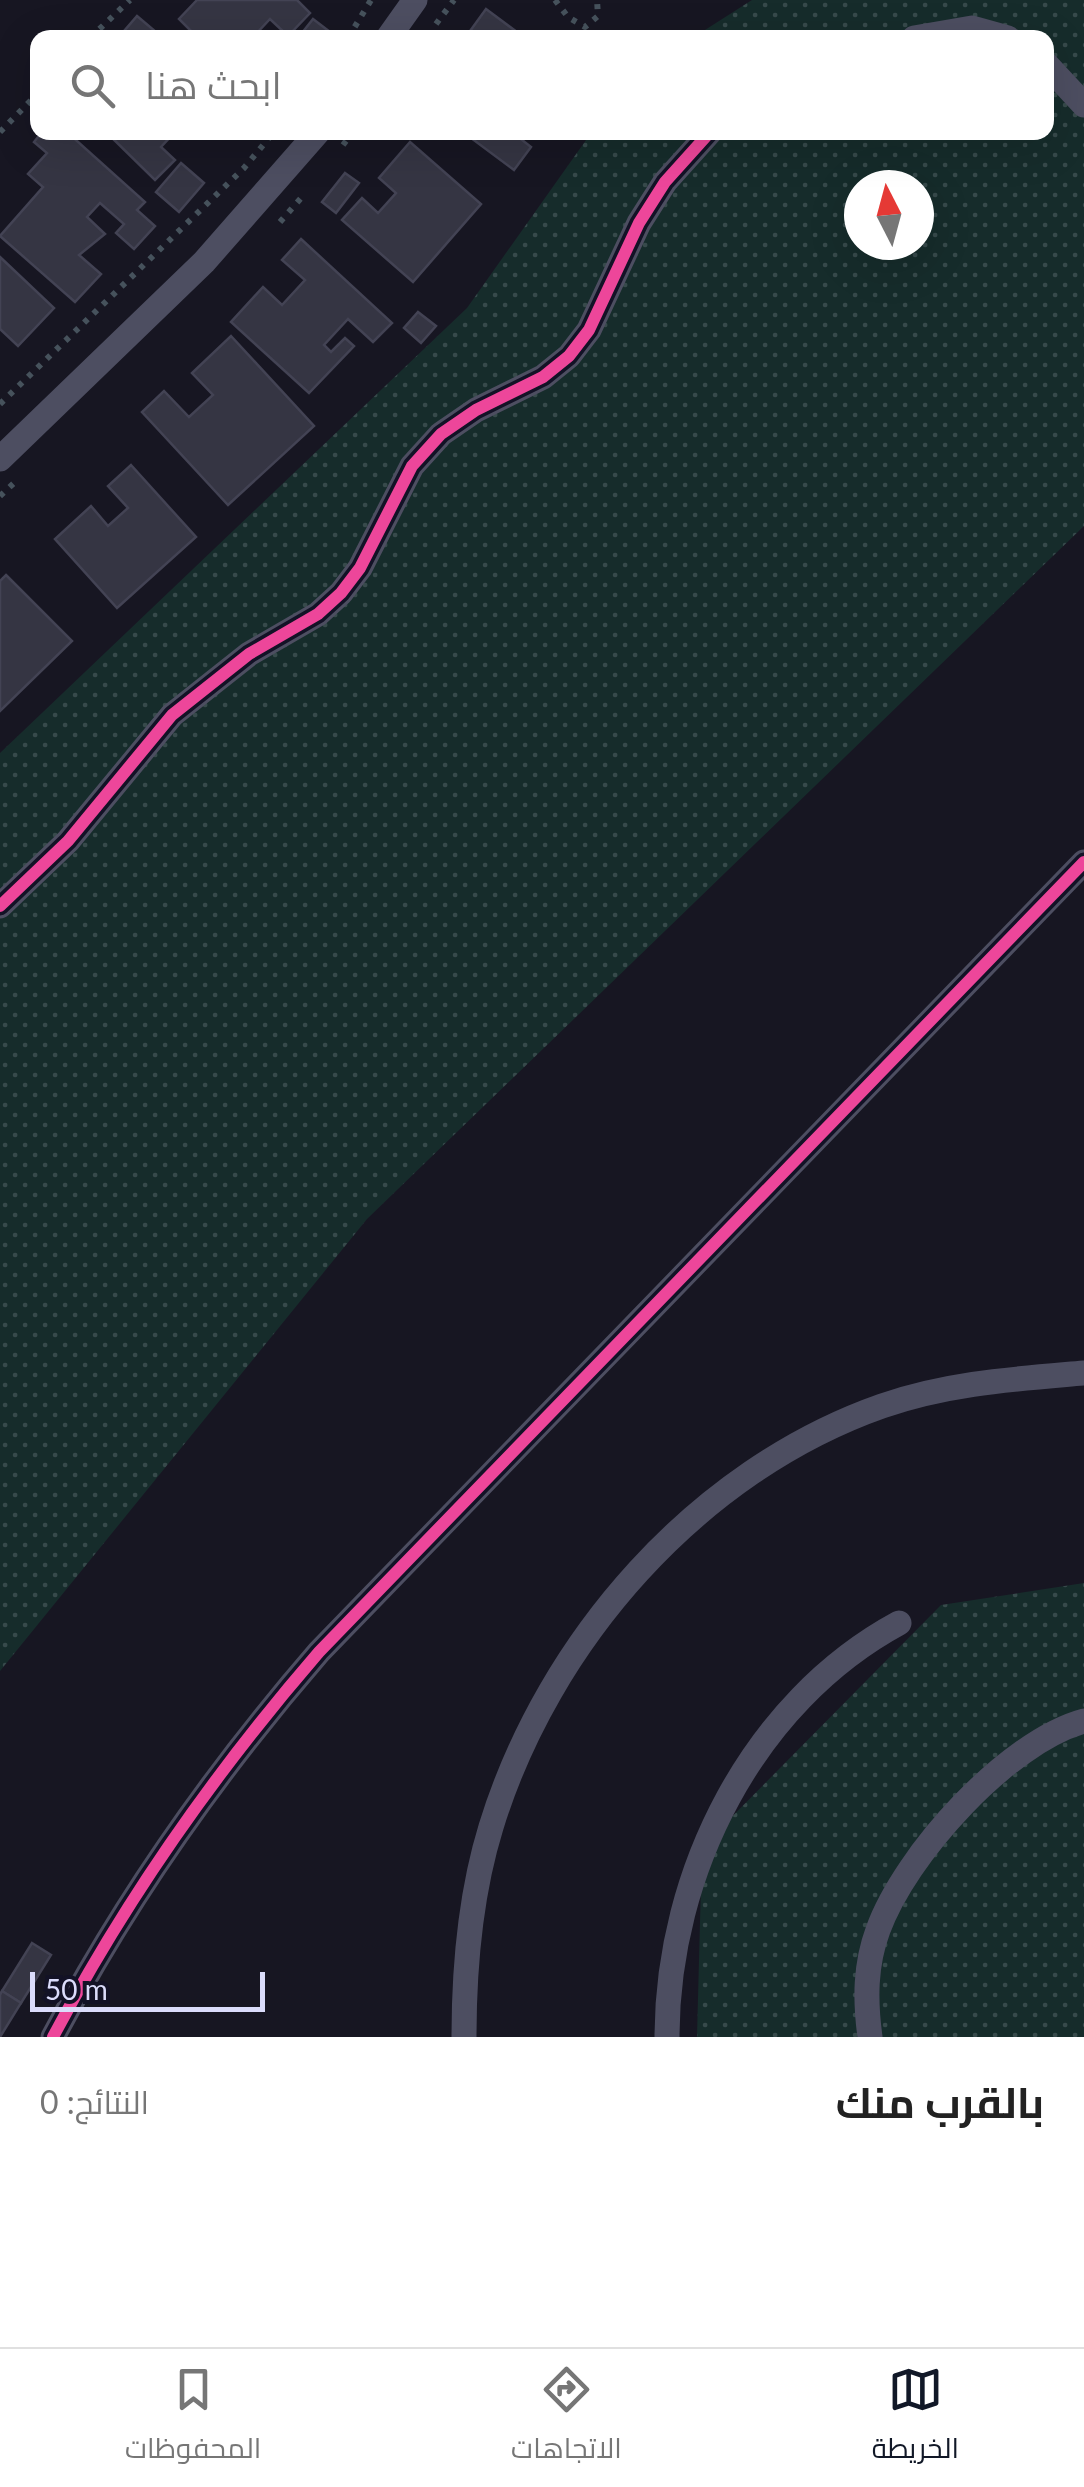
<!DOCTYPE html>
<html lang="ar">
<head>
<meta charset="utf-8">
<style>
	body { margin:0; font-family:Lato,Cairo,sans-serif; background:#f6f6f6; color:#222; direction:rtl }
	.compass { position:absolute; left:844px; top:170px; width:90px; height:90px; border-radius:50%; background:#fff; box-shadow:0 10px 40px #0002; rotate:354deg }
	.scale { position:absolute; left:30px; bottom:25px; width:235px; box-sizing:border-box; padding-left:10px; border:5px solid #dbdcfb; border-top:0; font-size:28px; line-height:35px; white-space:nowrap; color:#dbdcfb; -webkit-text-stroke:8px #131226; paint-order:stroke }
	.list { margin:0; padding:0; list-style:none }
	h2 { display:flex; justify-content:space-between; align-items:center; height:130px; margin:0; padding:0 40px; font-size:42px }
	h2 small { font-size:32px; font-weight:400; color:#767676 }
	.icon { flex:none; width:55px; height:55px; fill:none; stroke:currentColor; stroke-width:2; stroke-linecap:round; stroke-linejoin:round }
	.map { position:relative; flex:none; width:1084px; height:2037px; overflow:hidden; direction:ltr }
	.search { position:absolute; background:#fff; box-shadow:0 10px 40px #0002; left:30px; right:30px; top:30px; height:110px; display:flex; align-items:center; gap:25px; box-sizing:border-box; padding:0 35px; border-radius:20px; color:#767676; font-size:38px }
	.sheet { height:310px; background:#fff }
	nav { display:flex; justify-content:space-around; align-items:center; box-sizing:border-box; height:140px; border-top:2px solid #e0e0e0; background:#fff; font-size:28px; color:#767676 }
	nav a { display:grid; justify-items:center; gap:5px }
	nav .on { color:#111827 }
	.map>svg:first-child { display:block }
	.grass { fill:url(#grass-dots); fill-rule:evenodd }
	.building { fill:#353543; stroke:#434354; stroke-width:2.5 }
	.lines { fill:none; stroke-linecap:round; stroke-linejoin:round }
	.path { stroke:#46525c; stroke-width:6; stroke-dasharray:5 8; stroke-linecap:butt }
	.street { stroke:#4d4e61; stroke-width:25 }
	.cycleway-casing { stroke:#131226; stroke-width:19 }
	.cycleway { stroke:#ed469a; stroke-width:12 }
</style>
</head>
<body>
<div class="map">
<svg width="1084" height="2037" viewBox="0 0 1084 2037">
	<defs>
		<pattern id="grass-dots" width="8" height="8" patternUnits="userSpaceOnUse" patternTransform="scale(2.5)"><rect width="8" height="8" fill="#162c2b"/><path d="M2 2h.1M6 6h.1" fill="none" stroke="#374a4b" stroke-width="1.8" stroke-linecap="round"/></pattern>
	</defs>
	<rect width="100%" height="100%" fill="#171622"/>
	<g class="grass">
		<path d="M752,0H1084V526L367,1219L0,1671V753L467,308L591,133L1046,132V38L694,37ZM859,185H919V245H859Z"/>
		<path d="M1084,1583V2037H697L702,1847L941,1605Z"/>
	</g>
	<g class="building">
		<path d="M197,0H297L310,13L288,36L270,19L256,34L260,38H198L179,19Z"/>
		<path d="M486,9L525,38H465Z"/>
		<path d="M137,16L162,37L134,38L125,30Z"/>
		<path d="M313,19L330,32L325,38H298Z"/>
		<path d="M42,132H67L145,202L137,210L155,226L134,249L116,233L124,224L100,203L87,217L105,234L79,255L101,274L75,302L0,236L43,187L28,174L47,153L34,142Z"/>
		<path d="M106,132H175L161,147L175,160L155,180Z"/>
		<path d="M463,132H512L531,147L514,170Z"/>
		<path d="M410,142L481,204L413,282L342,220L362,198L378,213L396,193L379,178Z"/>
		<path d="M181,163L204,183L179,212L156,192Z"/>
		<path d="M345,173L359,183L336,213L322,202Z"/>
		<path d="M301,239L392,323L373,342L348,319L324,345L331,352L345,338L354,346L309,393L231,322L263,287L282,305L305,280L282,260Z"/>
		<path d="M0,257L54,308L18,346L0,329Z"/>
		<path d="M418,312L436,326L421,343L404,328Z"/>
		<path d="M231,336L314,426L228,505L142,412L164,391L189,417L213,395L192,373Z"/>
		<path d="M131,465L196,537L117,608L55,539L91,506L108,526L128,508L108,486Z"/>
		<path d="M6,575L72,641L0,711V581Z"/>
		<path d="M32,1943L51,1955L21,2003L2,1991Z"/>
		<path d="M2,1991L21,2003L0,2037V1995Z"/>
	</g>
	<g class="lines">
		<g class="path">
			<path d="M555,0L568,17L585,27L598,16L597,0"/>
			<path d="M436,24L454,0"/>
			<path d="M90,38L130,0"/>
			<path d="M348,38L371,0"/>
			<path d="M0,132L38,93"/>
			<path d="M343,145L353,132"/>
			<path d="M280,222L301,198"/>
			<path d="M0,404L244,168L274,132"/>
			<path d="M0,496L14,483"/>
		</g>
		<g class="street">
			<path d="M388,38L415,0"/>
			<path d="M914,38L972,28L1008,38"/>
			<path d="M1046,64L1084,105"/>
			<path d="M0,459L204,262L318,132"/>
			<path d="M0,906L68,841L172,715L249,654L318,614L341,593L360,568L412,466L441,434L476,410L543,377L569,356L589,330L639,223L665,182L710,132"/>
			<path d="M53,2037C127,1897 216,1771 319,1652L1084,862"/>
			<path d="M464,2037C464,1966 470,1895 491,1827C548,1641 697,1471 882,1406C948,1383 1015,1379 1084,1373"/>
			<path d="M667,2037C667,1872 753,1702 899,1623"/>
			<path d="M870,2037C865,2000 865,1965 878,1930C905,1855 1007,1742 1084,1721"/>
		</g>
		<defs>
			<g id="cycleway">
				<path d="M0,906L68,841L172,715L249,654L318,614L341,593L360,568L412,466L441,434L476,410L543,377L569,356L589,330L639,223L665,182L710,132"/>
				<path d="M53,2037C127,1897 216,1771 319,1652L1084,862"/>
			</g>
		</defs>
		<use href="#cycleway" class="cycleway-casing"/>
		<use href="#cycleway" class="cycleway"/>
	</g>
</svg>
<svg class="compass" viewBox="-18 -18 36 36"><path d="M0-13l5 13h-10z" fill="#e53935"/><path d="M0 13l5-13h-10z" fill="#767676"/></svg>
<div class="scale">50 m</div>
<div class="search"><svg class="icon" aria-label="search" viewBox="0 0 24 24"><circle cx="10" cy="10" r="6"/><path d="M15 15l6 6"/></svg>ابحث هنا</div>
</div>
<section class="sheet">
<h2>بالقرب منك<small>النتائج: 0</small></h2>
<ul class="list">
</ul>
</section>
<nav>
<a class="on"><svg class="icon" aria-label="map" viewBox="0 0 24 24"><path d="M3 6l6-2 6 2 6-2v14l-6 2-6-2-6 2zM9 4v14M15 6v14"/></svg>الخريطة</a>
<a><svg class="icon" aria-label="directions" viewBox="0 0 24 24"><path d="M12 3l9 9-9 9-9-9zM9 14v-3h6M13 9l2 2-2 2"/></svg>الاتجاهات</a>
<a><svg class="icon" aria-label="saved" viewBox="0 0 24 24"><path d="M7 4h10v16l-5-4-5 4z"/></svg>المحفوظات</a>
</nav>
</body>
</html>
